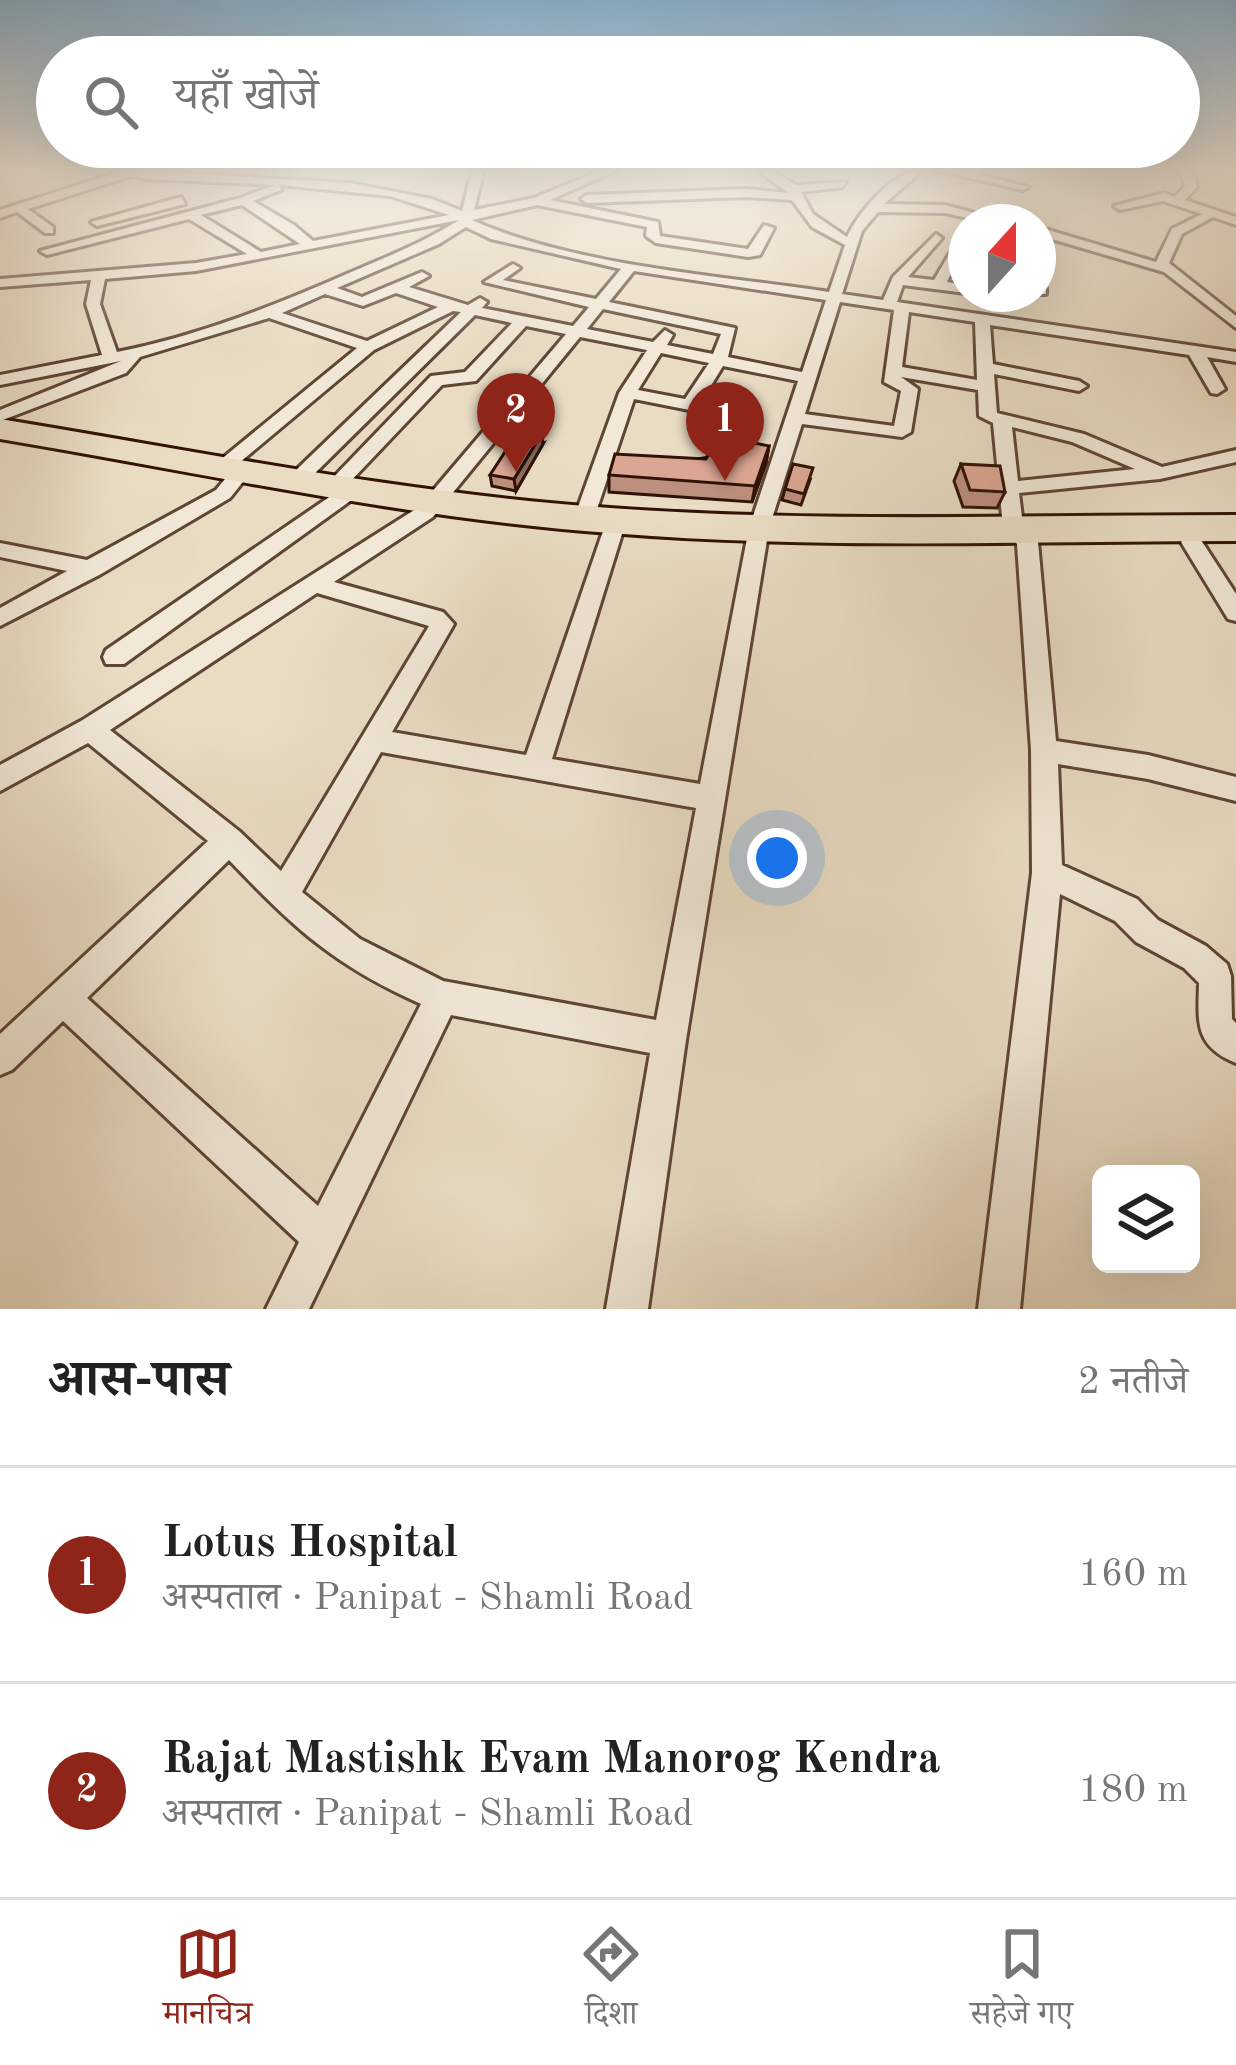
<!DOCTYPE html>
<html lang="hi">
<head>
<meta charset="utf-8">
<style>
	body { margin:0; font-family:"Old Standard TT","Noto Serif Devanagari",serif; background:#f2f2f2; color:#222 }
	.controls { position:absolute; right:36px; bottom:36px; display:grid; overflow:hidden; border-radius:18px; box-shadow:0 12px 48px #0002 }
	.controls button { width:108px; height:108px; display:grid; place-items:center; padding:0; border:0; border-bottom:3px solid #e0e0e0; background:#fff; color:#222; font:60px sans-serif }
	.compass { position:absolute; left:948px; top:204px; width:108px; height:108px; border-radius:50%; background:#fff; box-shadow:0 12px 48px #0002; rotate:21deg }
	.you { position:absolute; left:777px; top:858px; width:42px; height:42px; margin:-30px; border:9px solid #fff; border-radius:50%; background:#1a73e8; box-shadow:0 0 0 18px #1a73e833 }
	.badge { display:grid; place-items:center; width:78px; height:78px; border-radius:50%; background:#8f2418; color:#fff; font-size:39px; font-weight:700 }
	.pin { position:absolute; translate:-50% -99px; filter:drop-shadow(0 3px 6px #0008) }
	.pin::after { content:''; position:absolute; top:63px; width:42px; height:36px; background:inherit; clip-path:polygon(0 0,100% 0,50% 100%) }
	.list { margin:0; padding:0; list-style:none }
	h2 { display:flex; justify-content:space-between; align-items:center; height:156px; margin:0; padding:0 48px; font-size:51px }
	h2 small { font-size:39px; font-weight:400; color:#767676 }
	.list li { display:grid; grid-template-columns:78px 1fr auto; gap:36px; align-items:center; box-sizing:border-box; height:216px; padding:0 48px; border-top:3px solid #e0e0e0 }
	.list b { display:block; font-size:45px; white-space:nowrap }
	.list p { margin:0; font-size:39px; white-space:nowrap; color:#767676 }
	.list em { font-size:39px; font-style:normal; color:#767676 }
	.icon { flex:none; width:66px; height:66px; fill:none; stroke:currentColor; stroke-width:2; stroke-linecap:round; stroke-linejoin:round }
	.map { position:relative; flex:none; width:1236px; height:1309px; overflow:hidden }
	.search { position:absolute; background:#fff; box-shadow:0 12px 48px #0002; left:36px; right:36px; top:36px; height:132px; display:flex; align-items:center; gap:30px; box-sizing:border-box; padding:0 42px; border-radius:66px; color:#767676; font-size:45px }
	.sheet { height:588px; background:#fff }
	nav { display:flex; justify-content:space-around; align-items:center; box-sizing:border-box; height:168px; border-top:3px solid #e0e0e0; background:#fff; font-size:33px; color:#767676 }
	nav a { display:grid; justify-items:center; gap:6px }
	nav .on { color:#8f2418 }
	.map>svg:first-child { display:block }
	.lines { fill:none; stroke-linecap:round; stroke-linejoin:round }
	.street-casing { stroke:#5e4535; stroke-width:6 }
	.highway-casing { stroke:#301306; stroke-width:6 }
	.street { fill:#f1e8d8; fill-rule:evenodd }
	.highway { fill:#e9dcc3; fill-rule:evenodd }
	.wall { fill:#bc8f7e; stroke:#301306; stroke-width:3 }
	.shaded-wall { fill:#997467; stroke:#301306; stroke-width:3 }
	.building { fill:#dba693; stroke:#301306; stroke-width:3 }
</style>
</head>
<body>
<div class="map">
<svg width="1236" height="1309" viewBox="0 0 1236 1309">
	<rect width="100%" height="100%" fill="#e9dcc3"/>
	<filter id="stains"><feTurbulence type="fractalNoise" baseFrequency=".00167" numOctaves="4"/><feColorMatrix values="0 0 0 0 .2 0 0 0 0 .09 0 0 0 0 .02 0 0 0 .5 -.17"/></filter>
	<radialGradient id="worn" r=".72"><stop offset=".6" stop-color="#630" stop-opacity="0"/><stop offset="1" stop-color="#630" stop-opacity=".3"/></radialGradient>
	<g class="lines">
		<defs>
			<g id="street">
				<path d="M125,170L350,183L432,199L462,211L472,170H484L474,210L534,198L602,170H617L550,200L658,222L660,236L748,249L764,225L774,228L760,255L748,257L656,243L646,236L647,227L537,205L472,220C574,266 717,275 829,292L845,245L812,227L792,200L746,197L587,203L581,199L587,195L746,189L789,193L757,170H770L796,185L846,182L842,187L801,192L813,214L847,237C859,211 894,170 923,170L884,204L945,205L1008,222H986L945,213L878,212L862,231L842,294L883,300L893,277L936,234L942,238L908,277L934,280L953,248H963L947,282L966,285V293L903,285L897,302L1236,352V362L1207,357L1225,389L1217,394L1211,393L1189,355L990,325L993,364L1079,381L1087,386L1079,391L994,374L997,413L1084,434L1162,467L1236,450V462L1160,479L1019,493L1023,525L1038,542L1056,741L1148,755L1236,777V801L1148,779L1058,764L1062,865L1137,899L1158,920L1206,946L1227,964L1231,976L1232,1019L1236,1023V1063C1194,1046 1198,1022 1199,983L1184,968L1136,942L1115,921L1060,894L1020,1309H978L1032,873L1031,750L1017,544L1003,527L993,423L979,416L978,390L901,377L918,389L911,432L902,437L802,424L769,528L686,1040L648,1309H606L650,1053L451,1015L309,1309H266L299,1242L63,1021L12,1070L0,1075V1034L208,841L88,743L0,791V765L81,721L419,507L566,334L526,326L476,381L442,385L347,485L364,483V491L124,664H106L103,657L106,650L341,489L330,488L327,484L431,376L465,372L512,323L475,315L307,481H293V473L461,312L453,311L374,350L239,463L251,464L254,468L230,498L101,574L0,626V608L67,571L0,557V543L87,560L216,490L234,468L219,469V461L357,348L269,318L140,357L126,373L0,421V410L121,361L0,385V375L102,355L86,304L91,280L0,287V279L196,263L247,254L189,219L47,255L40,251L240,198L275,185L147,179L134,175L28,209L53,227V233H45L17,212L0,218V210ZM280,185L390,196L449,215L313,241L294,225L253,201L281,190ZM242,205L300,244L261,252L201,215ZM459,220C424,242 387,257 349,273C274,306 198,336 117,352L100,304L105,279L196,271ZM466,227L491,239L621,269L596,299L503,280L520,268L513,264L484,282L589,307L573,326L482,308L487,302L480,298L468,305L409,287L429,276L422,272L362,297L337,288L439,244ZM634,271L826,300L802,372L728,357L735,328L609,302ZM396,293L438,307L367,341L282,313L325,294L363,306ZM840,302L894,310L884,382L901,391L894,426L805,414ZM603,309L721,334L713,354L667,345L673,335L665,330L653,342L587,329ZM909,312L975,322L977,380L902,367ZM580,337L647,350L619,393L574,518L584,525L594,518L634,399L745,421L754,416L751,412L701,402L723,366L798,381L749,528L700,784L552,759L622,534L619,529H605L602,534L526,755L392,732L454,624L443,612L334,582L433,517ZM661,353L709,363L685,399L638,390ZM1012,427L1072,442L1135,469L1018,481ZM317,593L429,626L281,871L239,831L110,730ZM381,752L696,808L656,1020L443,981L360,939L302,892ZM229,860C293,927 333,965 421,1004L318,1206L87,998Z"/>
				<path d="M936,170H958L1029,187L1023,190Z"/>
				<path d="M1175,170L1193,171L1197,187L1185,200L1236,217V225L1213,217L1182,234L1169,263L1236,316V328L1164,272L1038,235V227L1156,262L1172,229L1202,214L1163,201L1120,210L1114,206L1164,193L1175,197L1185,186L1182,174Z"/>
				<path d="M181,197L185,204L97,226L91,222Z"/>
				<path d="M1038,286L1046,288V294H1036Z"/>
				<path d="M1192,535L1199,537L1236,594V621L1228,619L1181,542Z"/>
			</g>
			<path id="highway" d="M0,419C203,452 405,494 610,508C818,523 1028,515 1236,515V541C1027,541 818,550 610,533C405,518 203,473 0,439Z"/>
		</defs>
		<use href="#street" class="street-casing"/>
		<use href="#highway" class="highway-casing"/>
		<use href="#street" class="street"/>
		<use href="#highway" class="highway"/>
	</g>
	<g class="wall">
		<path d="M543,444L516,491L492,486L490,475Z"/>
		<path d="M769,446L766,463L752,502L609,492V475Z"/>
		<path d="M961,464L1005,492L997,508L963,507L954,481Z"/>
		<path d="M810,480L801,505L782,500L785,489Z"/>
	</g>
	<g class="shaded-wall">
		<path d="M542,433L543,444L516,491L514,479Z"/>
		<path d="M769,446L766,463L752,502L755,486Z"/>
	</g>
	<g class="building">
		<path d="M520,429L542,433L514,479L490,475Z"/>
		<path d="M718,435L769,446L755,486L609,475L615,454L706,459Z"/>
		<path d="M793,464L813,468L804,494L785,489Z"/>
		<path d="M961,464L1000,466L1005,492L970,490Z"/>
	</g>
	<linearGradient id="sky" x2="0" y2="1"><stop stop-color="#89b6d6"/><stop offset="0.48" stop-color="#f5efe4"/><stop offset="1" stop-color="#f5efe4" stop-opacity="0"/></linearGradient>
	<rect width="1236" height="353" fill="url(#sky)"/>
	<rect width="100%" height="100%" filter="url(#stains)"/>
	<rect width="100%" height="100%" fill="url(#worn)"/>
</svg>
<div class="controls">
<button><svg class="icon" aria-label="layers" viewBox="0 0 24 24"><path d="M12 4l9 5-9 5-9-5zM3 14l9 5 9-5"/></svg></button>
</div>
<svg class="compass" viewBox="-18 -18 36 36"><path d="M0-13l5 13h-10z" fill="#e53935"/><path d="M0 13l5-13h-10z" fill="#767676"/></svg>
<div class="you"></div>
<div class="pin badge" style="left:725px;top:481px">1</div>
<div class="pin badge" style="left:516px;top:472px">2</div>
<div class="search"><svg class="icon" aria-label="search" viewBox="0 0 24 24"><circle cx="10" cy="10" r="6"/><path d="M15 15l6 6"/></svg>यहाँ खोजें</div>
</div>
<section class="sheet">
<h2>आस-पास<small>2 नतीजे</small></h2>
<ul class="list">
<li><span class="badge">1</span><div><b>Lotus Hospital</b><p>अस्पताल · Panipat - Shamli Road</p></div><em>160 m</em></li>
<li><span class="badge">2</span><div><b>Rajat Mastishk Evam Manorog Kendra</b><p>अस्पताल · Panipat - Shamli Road</p></div><em>180 m</em></li>
</ul>
</section>
<nav>
<a class="on"><svg class="icon" aria-label="map" viewBox="0 0 24 24"><path d="M3 6l6-2 6 2 6-2v14l-6 2-6-2-6 2zM9 4v14M15 6v14"/></svg>मानचित्र</a>
<a><svg class="icon" aria-label="directions" viewBox="0 0 24 24"><path d="M12 3l9 9-9 9-9-9zM9 14v-3h6M13 9l2 2-2 2"/></svg>दिशा</a>
<a><svg class="icon" aria-label="saved" viewBox="0 0 24 24"><path d="M7 4h10v16l-5-4-5 4z"/></svg>सहेजे गए</a>
</nav>
</body>
</html>
